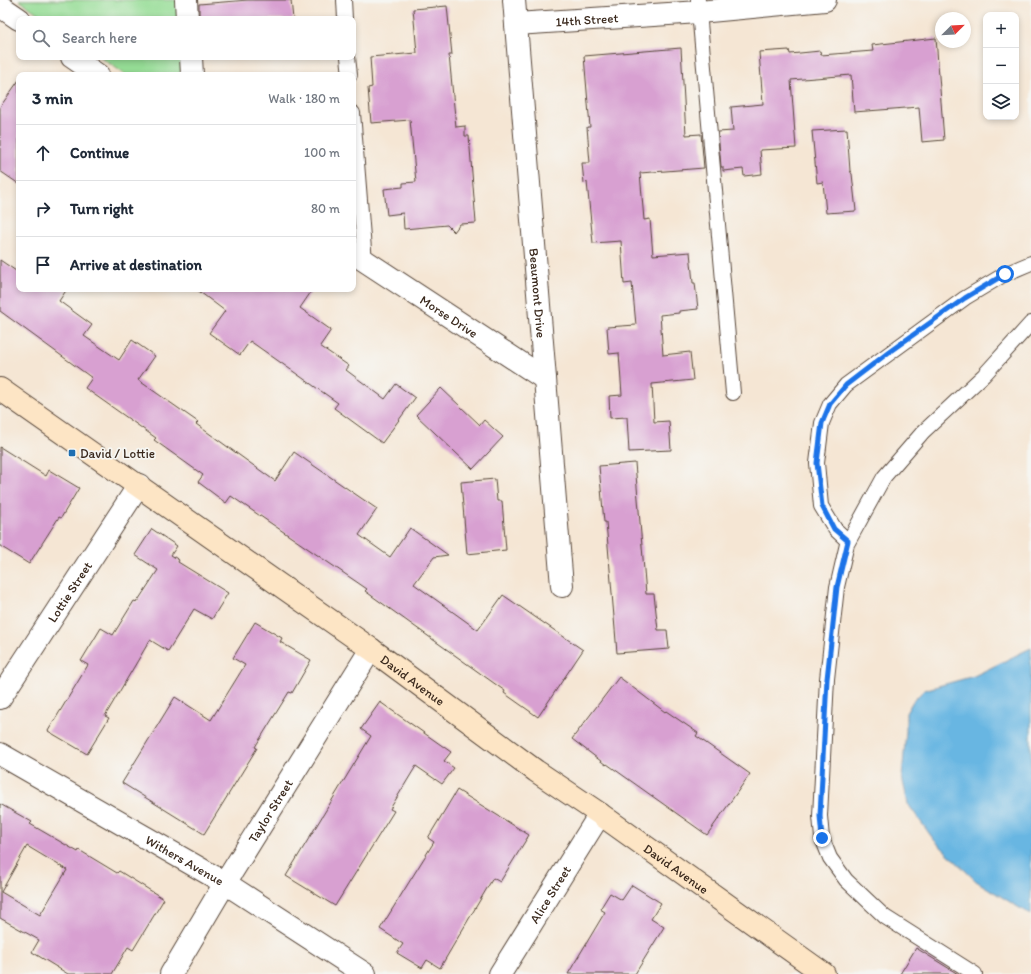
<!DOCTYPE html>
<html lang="en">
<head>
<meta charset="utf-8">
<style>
	body { margin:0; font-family:Itim,sans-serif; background:#f2f2f3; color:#1f2937 }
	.controls { position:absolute; right:12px; top:12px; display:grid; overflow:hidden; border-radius:8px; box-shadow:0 2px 6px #0003 }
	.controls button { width:36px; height:36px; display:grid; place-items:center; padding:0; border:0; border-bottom:1px solid #e0e1e3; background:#fff; color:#1f2937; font:20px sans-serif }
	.compass { position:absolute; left:935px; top:12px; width:36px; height:36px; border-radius:50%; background:#fff; box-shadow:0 2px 6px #0003; rotate:66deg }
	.stop { position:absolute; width:12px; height:12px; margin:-9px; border:3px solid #1a73e8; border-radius:50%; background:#fff }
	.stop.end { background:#1a73e8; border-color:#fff; box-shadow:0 1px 4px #0008 }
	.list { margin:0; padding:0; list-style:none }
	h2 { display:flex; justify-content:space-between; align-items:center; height:52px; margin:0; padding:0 16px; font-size:17px }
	h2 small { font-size:13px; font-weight:400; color:#747a83 }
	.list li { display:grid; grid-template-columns:26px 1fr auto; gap:12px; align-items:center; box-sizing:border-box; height:56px; padding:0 16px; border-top:1px solid #e0e1e3 }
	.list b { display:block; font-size:15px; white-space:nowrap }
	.list em { font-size:13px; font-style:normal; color:#747a83 }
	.icon { flex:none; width:22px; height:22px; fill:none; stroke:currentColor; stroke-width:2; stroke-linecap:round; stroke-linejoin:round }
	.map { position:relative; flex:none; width:1031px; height:974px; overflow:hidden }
	.search { position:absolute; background:#fff; box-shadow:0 2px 6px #0003; left:16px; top:16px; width:340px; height:44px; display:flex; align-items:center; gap:10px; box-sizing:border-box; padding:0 14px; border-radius:8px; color:#747a83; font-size:15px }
	.panel { position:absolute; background:#fff; box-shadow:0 2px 6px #0003; left:16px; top:72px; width:340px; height:220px; border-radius:8px }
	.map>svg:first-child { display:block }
	.green { fill:#96dd96; stroke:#68845a }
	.water { fill:#68b6e2; stroke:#527080 }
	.building { fill:#d8a0d1; fill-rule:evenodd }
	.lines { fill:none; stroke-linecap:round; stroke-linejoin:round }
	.service-casing { stroke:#574639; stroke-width:16 }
	.minor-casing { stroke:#574639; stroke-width:24 }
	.secondary-casing { stroke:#574639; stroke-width:24 }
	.service { stroke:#fff; stroke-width:14 }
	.minor { stroke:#fff; stroke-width:22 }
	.secondary { stroke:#fde5c5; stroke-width:22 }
	.route { stroke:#1a73e8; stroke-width:5 }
	.poi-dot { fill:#1f6fb2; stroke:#f6f6f2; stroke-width:1.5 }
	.labels { text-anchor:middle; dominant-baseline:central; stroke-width:3.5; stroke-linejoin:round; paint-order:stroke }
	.street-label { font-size:13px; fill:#3b2a1e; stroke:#f6f6f2 }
	.poi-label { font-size:13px; fill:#3b2a1e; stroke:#f6f6f2; text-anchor:start }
</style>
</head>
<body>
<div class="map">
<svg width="1031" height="974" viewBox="0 0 1031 974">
	<rect width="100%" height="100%" fill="#f6f6f2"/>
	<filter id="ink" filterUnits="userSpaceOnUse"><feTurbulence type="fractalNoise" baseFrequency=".025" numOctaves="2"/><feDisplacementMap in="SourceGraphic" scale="8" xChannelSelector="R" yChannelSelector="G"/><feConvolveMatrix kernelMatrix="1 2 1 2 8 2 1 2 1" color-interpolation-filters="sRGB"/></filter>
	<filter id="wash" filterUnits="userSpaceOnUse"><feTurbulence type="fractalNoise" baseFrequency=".012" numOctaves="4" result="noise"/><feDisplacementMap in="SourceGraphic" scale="16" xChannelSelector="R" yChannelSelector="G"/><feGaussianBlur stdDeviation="0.9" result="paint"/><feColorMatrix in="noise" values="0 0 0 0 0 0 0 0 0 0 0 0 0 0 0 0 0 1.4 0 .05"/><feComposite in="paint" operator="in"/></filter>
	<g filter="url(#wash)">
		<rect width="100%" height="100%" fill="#f5e6d4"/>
		<g class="green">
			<path d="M19,0H178L180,19H46Z"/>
			<path d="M100,57H183V75H126Z"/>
		</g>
		<path class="water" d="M1031,648V915L976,881L934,840L908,804L902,777L906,731V713L913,701L924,690L974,676Z"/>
		<g id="blocks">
			<g class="building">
				<path d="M248,0H291L293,19H199V4Z"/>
				<path d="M447,6L452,55H449L456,127L465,126V136H469L476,223L460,224L454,232L447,225L404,229L403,213L387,215L384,189L403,187V183L416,182L410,120L371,123L368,88L372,87L370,57L417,53L413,9Z"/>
				<path d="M936,38L944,140L922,142L919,107L854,112L851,75L791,80L796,148L760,150L762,174L744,176L743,169L723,171V167H721L718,132L733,131L731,107L763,104L759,52L789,50L790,54L820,51L821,55L873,51L872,45Z"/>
				<path d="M681,48L686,135L701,134L704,168L640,173L644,220L650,219L653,255L690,252L693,283H695L698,309L679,311V313L660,315L663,355L690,352L693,380L652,384L654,422L669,421L671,450L629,452L627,417L610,418L609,396L622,395L619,353L609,354L607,327L636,325L632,283L624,284L621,241L593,243L587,182L584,183L582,163H590L587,127H590L584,56Z"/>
				<path d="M19,80V184L0,171V107Z"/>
				<path d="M847,129L850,171L852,174L856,211L826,213L823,182L817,183L812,131Z"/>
				<path d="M0,260L19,273V289H67L59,301L92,325L84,336L119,360L132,340L155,356L138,380L198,422L196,424L275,481L294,452L377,509L359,535L390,557L410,528L448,555L434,557L414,584L478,630L503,595L583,650L538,717L504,693L505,691L365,591L367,589L231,496L226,503L198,482L203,475L154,440L156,438L85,388L92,378L0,311Z"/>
				<path d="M196,289H313L300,308L331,330L320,346L349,366L346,370L385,399L396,384L415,398L382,443L334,408L338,403L250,341L240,355L209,333L225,311Z"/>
				<path d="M441,388L480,425L484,420L503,437L473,469L416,415Z"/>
				<path d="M0,447L46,476L49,470L79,488L61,518L59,517L29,564L0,546Z"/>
				<path d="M635,463L646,594H654L658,630H667L669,649L617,653L606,522H604L599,466Z"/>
				<path d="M495,479L497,501H502L506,550L467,554L461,482Z"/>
				<path d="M152,529L177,546L171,555L179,560L178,562L228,593L212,619L194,609L168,651L150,640L105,716L109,718L87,754L48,731L88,665L81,661L101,628L113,635L134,601L137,602L158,570L135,555Z"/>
				<path d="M255,622L282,638L280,642L311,660L292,693L289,692L255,747L257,748L204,834L122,783L175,697L211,720L245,665L233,658Z"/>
				<path d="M619,677L665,712L666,711L698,733L696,736L750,774L707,835L607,764L606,765L572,739Z"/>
				<path d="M380,702L451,752L444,761L454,768L442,784L416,766L390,809L394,811L335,906L286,876L371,736L361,729Z"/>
				<path d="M457,790L529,835L500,882L493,878L440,968L427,960L422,968L397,953L403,944L380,929L434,842L428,838Z"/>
				<path d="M0,804L32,822L30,824L78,852L79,850L117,873L119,871L164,899L133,950L128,947L112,974H68L32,952L39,940L0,918ZM27,846L67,870L40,915L1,892Z"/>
				<path d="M632,885L661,903L651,919L664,927L635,974H568L605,912L600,909L610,893L622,900Z"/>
				<path d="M916,948L958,974H900Z"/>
			</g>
		</g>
	</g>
	<g filter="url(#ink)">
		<use href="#blocks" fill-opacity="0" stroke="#574639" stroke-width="1"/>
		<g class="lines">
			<defs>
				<g id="service">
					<path d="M344,0L345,19"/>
					<path d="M698,0L733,393"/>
					<path d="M348,57L350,75"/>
					<path d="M353,113L365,262"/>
					<path d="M848,541L835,529L821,506L817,463L822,423L830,404L846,385L965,298L1005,274L1031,263"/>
					<path d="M975,974L885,917L846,880L830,858L822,838L820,816L827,679L837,587L847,544L884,477L923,432L984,375L1031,323"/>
				</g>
				<g id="minor">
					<path d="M186,0L187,19"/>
					<path id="s1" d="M514,0L562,586"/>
					<path d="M0,6L19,19"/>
					<path id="s2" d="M516,24L699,12L825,0"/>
					<path d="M72,57L98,75"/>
					<path d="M191,57L192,75"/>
					<path id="s3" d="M353,253L545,379"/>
					<path id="s4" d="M0,698L139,485"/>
					<path id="s5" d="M0,754L225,883L365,974"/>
					<path id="s6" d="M171,974L225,883L371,649"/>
					<path id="s7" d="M500,974L600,814"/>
				</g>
				<g id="secondary">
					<path id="s8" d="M0,389L371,649L536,771L600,814L824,974"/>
				</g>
			</defs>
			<use href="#service" class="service-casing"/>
			<use href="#minor" class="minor-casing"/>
			<use href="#secondary" class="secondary-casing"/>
			<use href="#service" class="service"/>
			<use href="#minor" class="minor"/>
			<use href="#secondary" class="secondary"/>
		</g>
	</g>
	<g class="lines" filter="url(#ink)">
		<path class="route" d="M822,838L820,816L827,679L837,587L848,541L834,529L822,506L817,463L822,423L830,404L846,385L889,352L965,298L1005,274"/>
	</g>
	<rect class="poi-dot" x="68" y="449" width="8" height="8" rx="2"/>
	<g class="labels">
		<g class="street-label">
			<text stroke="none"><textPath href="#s2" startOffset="71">14th Street</textPath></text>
			<text stroke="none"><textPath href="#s1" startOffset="294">Beaumont Drive</textPath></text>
			<text stroke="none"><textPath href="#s3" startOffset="115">Morse Drive</textPath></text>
			<text stroke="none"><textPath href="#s4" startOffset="127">Lottie Street</textPath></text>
			<text stroke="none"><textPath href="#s8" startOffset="505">David Avenue</textPath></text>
			<text stroke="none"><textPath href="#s6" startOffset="191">Taylor Street</textPath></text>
			<text stroke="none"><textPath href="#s5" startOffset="213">Withers Avenue</textPath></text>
			<text stroke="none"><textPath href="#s8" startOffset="829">David Avenue</textPath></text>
			<text stroke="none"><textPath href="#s7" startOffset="94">Alice Street</textPath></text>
		</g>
		<g class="poi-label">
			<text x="80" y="453">David / Lottie</text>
		</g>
	</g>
</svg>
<div class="controls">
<button>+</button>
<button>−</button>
<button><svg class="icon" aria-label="layers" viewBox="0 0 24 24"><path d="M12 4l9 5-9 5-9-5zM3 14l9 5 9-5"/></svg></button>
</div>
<svg class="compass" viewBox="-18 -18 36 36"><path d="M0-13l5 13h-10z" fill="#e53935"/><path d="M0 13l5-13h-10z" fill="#747a83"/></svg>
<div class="stop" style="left:1005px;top:274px"></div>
<div class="stop end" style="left:822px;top:838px"></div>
<div class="search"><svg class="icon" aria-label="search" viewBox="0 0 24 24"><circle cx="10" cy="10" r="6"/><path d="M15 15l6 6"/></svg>Search here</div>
<section class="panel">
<h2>3 min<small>Walk · 180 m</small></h2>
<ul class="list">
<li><svg class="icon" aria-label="ahead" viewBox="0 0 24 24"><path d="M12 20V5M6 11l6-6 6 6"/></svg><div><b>Continue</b></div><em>100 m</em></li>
<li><svg class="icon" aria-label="right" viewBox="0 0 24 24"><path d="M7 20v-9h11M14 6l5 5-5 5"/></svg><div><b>Turn right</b></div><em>80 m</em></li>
<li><svg class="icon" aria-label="arrive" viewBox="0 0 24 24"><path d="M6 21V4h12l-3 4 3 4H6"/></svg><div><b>Arrive at destination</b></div></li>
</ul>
</section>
</div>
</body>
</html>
